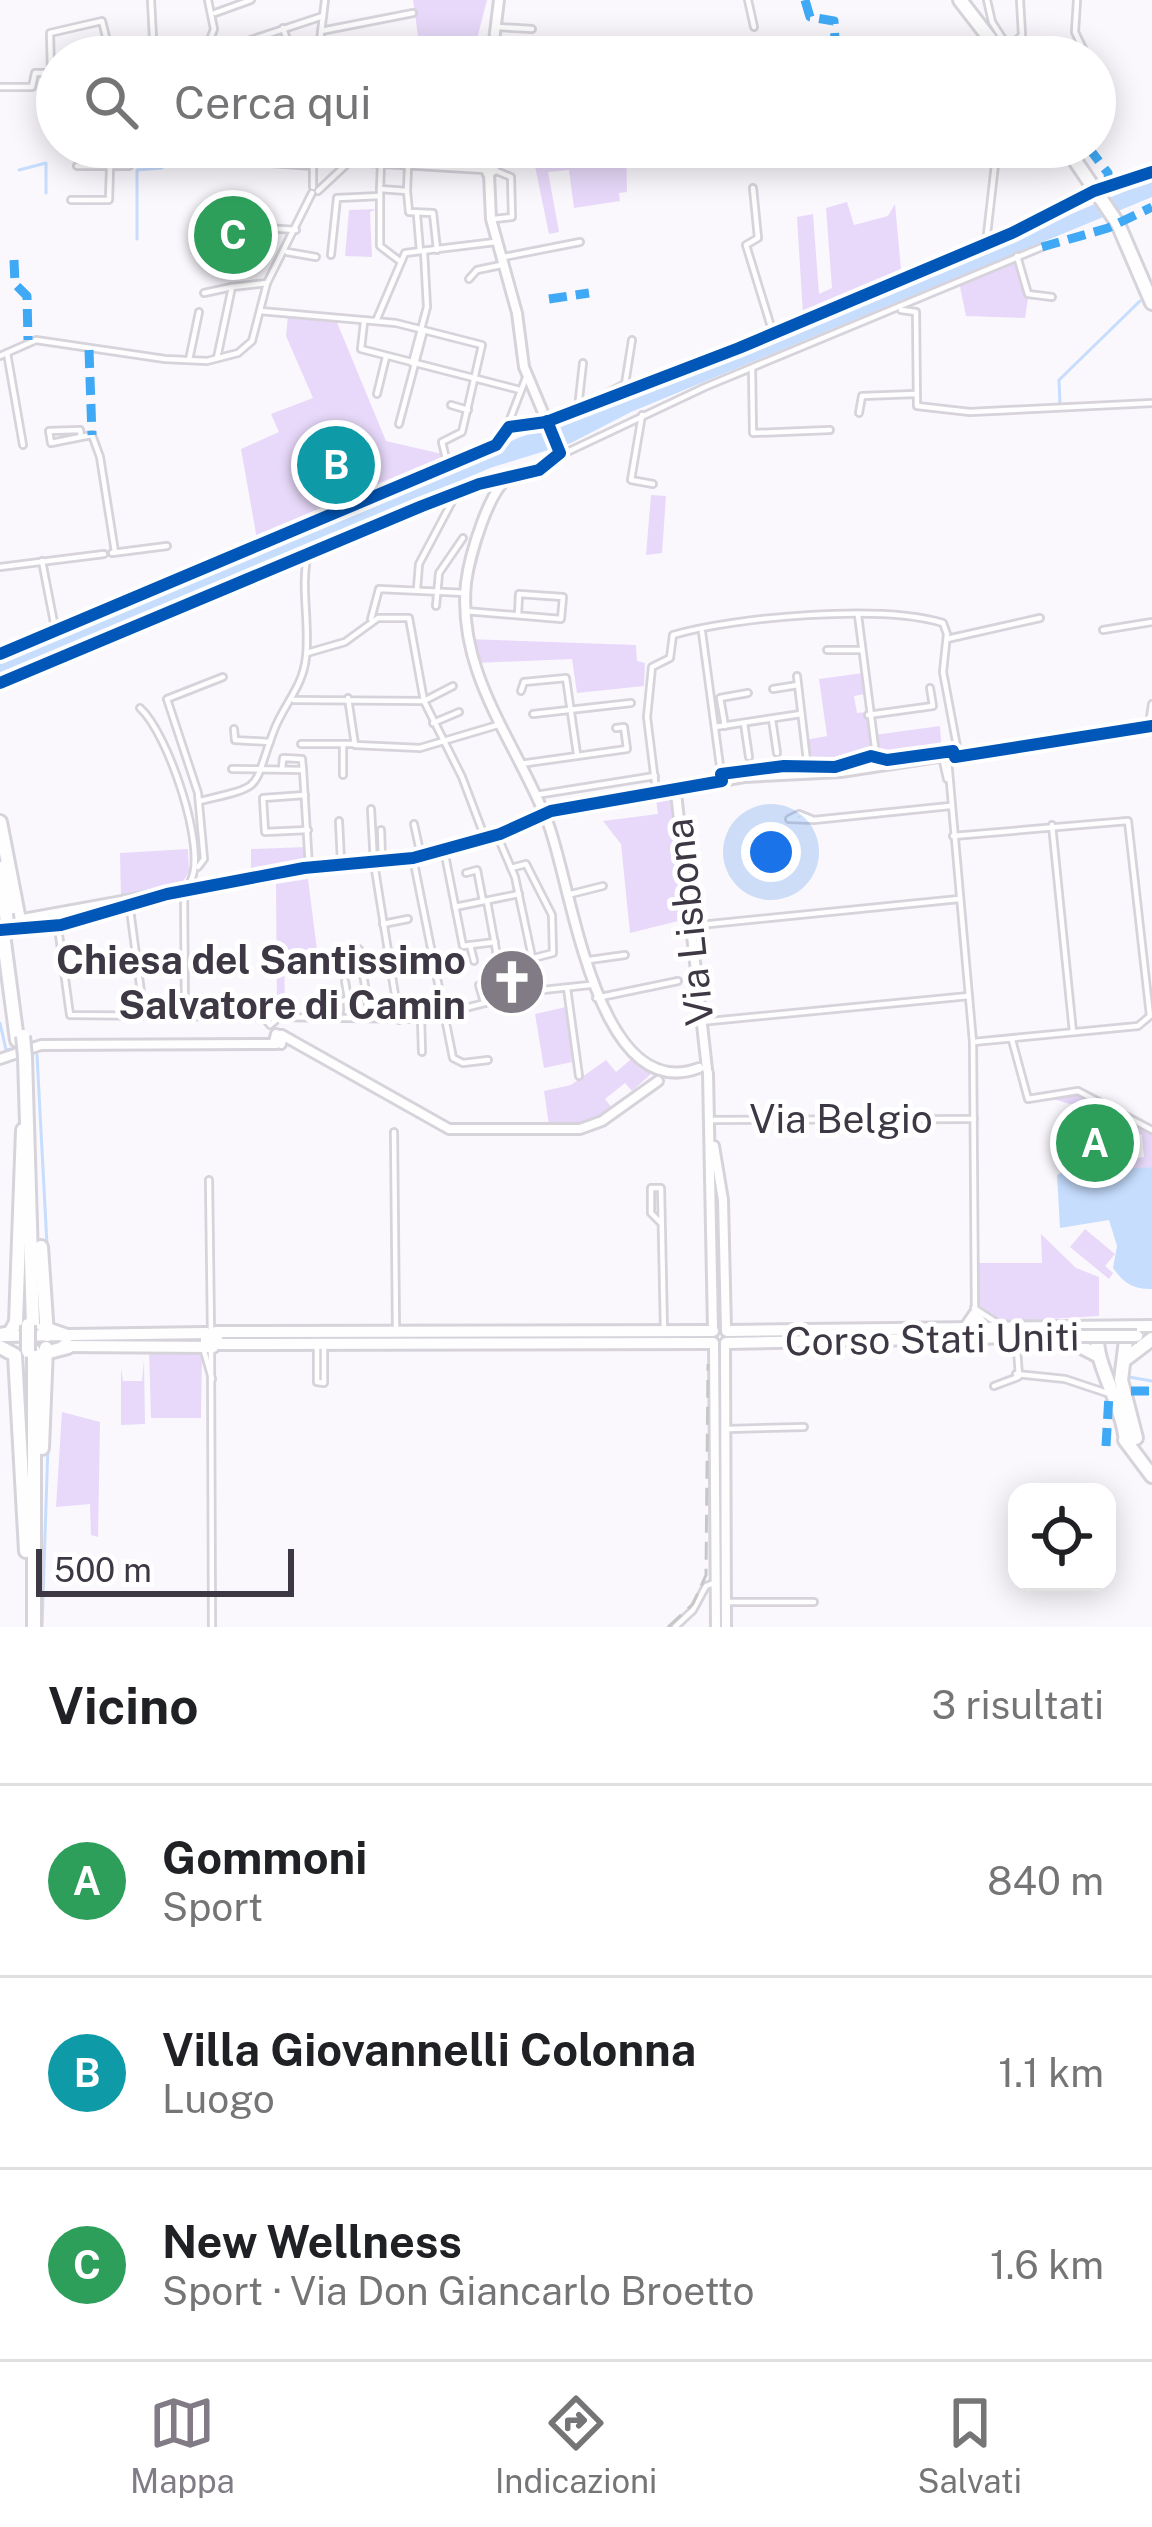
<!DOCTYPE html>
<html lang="it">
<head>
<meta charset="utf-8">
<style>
	body { margin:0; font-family:"Public Sans",sans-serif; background:#f2f2f2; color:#202124 }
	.controls { position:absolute; right:36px; bottom:36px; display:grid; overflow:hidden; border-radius:24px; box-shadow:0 6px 30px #0003 }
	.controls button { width:108px; height:108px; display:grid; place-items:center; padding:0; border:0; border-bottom:3px solid #e0e0e0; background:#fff; color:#202124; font:60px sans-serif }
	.scale { position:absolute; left:36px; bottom:30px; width:258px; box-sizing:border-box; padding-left:12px; border:6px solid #3e3845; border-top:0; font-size:33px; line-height:42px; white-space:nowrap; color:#3e3845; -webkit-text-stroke:9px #fff; paint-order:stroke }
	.you { position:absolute; left:771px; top:852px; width:42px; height:42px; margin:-30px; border:9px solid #fff; border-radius:50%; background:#1a73e8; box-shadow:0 0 0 18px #1a73e833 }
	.badge { display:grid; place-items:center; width:78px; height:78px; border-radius:50%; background:#807b85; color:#fff; font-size:39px; font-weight:700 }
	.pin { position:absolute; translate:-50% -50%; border:6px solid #fff; box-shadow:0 3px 12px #0006 }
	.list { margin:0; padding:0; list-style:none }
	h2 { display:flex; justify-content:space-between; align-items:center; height:156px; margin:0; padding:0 48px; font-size:51px }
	h2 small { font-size:39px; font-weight:400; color:#757577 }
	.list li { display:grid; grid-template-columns:78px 1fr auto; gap:36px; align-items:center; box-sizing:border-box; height:192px; padding:0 48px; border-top:3px solid #e0e0e0 }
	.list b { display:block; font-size:45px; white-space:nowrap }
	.list p { margin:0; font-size:39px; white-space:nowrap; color:#757577 }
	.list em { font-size:39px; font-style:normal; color:#757577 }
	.icon { flex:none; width:66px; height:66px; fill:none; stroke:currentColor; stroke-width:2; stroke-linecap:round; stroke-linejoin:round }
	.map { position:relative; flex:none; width:1152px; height:1627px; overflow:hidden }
	.search { position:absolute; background:#fff; box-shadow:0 6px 30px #0003; left:36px; right:36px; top:36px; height:132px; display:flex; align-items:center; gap:30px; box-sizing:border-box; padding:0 42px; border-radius:66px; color:#757577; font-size:45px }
	.sheet { height:732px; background:#fff }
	nav { display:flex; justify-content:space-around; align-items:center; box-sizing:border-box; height:168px; border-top:3px solid #e0e0e0; background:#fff; font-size:33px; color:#757577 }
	nav a { display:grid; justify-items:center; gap:6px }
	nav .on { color:#807b85 }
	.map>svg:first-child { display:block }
	.green { fill:#e8d9fa }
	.water { fill:#c6ddfe }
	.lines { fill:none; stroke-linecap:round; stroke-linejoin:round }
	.stream { stroke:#c6ddfe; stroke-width:3 }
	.street-casing { stroke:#d7d3db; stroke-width:10 }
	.secondary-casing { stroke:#d7d3db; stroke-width:14 }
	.primary-casing { stroke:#d7d3db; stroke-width:16 }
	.highway-casing { stroke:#d7d3db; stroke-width:18 }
	.street { stroke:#fefeff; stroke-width:4.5 }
	.secondary { stroke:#fefeff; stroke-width:8 }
	.primary { stroke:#fefeff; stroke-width:10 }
	.highway { stroke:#fefeff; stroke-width:12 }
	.rail { stroke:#c8c7c8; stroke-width:3; stroke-dasharray:18 9; stroke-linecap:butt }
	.primary-bridge-casing { stroke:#d7d3db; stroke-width:16; stroke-linecap:butt }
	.highway-bridge-casing { stroke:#d7d3db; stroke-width:18; stroke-linecap:butt }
	.primary-bridge { stroke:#fefeff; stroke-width:10 }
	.highway-bridge { stroke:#fefeff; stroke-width:12 }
	.quiet { stroke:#3fa9f5; stroke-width:9; stroke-dasharray:18 9; stroke-linecap:butt }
	.cycleway-casing { stroke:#fff; stroke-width:20 }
	.cycleway { stroke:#0057b8; stroke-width:12 }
	.labels { text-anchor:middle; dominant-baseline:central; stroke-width:10; stroke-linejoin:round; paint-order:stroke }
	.street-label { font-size:39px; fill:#3e3845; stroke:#fff }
	.poi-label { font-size:39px; font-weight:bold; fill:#3e3845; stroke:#fff; text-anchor:end }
</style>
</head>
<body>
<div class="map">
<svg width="1152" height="1627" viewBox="0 0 1152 1627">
	<rect width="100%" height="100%" fill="#faf8fd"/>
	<g class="green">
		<path d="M413,0H487L477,39L418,36Z"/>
		<path d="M530,38L555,40V46H619L620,57H527Z"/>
		<path d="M531,147H626L627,192L619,193L620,201L574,208L569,170L548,172L559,232L549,234Z"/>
		<path d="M847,202L854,225L888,216L895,204L902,280L803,314L797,217L813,214L819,294L832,288L826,208Z"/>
		<path d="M377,209L370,212L372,257L345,256L349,210Z"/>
		<path d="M1014,259L1028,298L1025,318L966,316L959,282Z"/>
		<path d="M288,316L336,320L386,441L442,454L445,462L258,545L241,449L279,432L271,414L313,398L286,336Z"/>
		<path d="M651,495L666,496L662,553L646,555Z"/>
		<path d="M467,639L636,645L637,661L645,663L644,686L577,693L572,659L476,663Z"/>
		<path d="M863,673L865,694L854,696L857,713L867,712L872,761L809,770L805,740L827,736L819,679Z"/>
		<path d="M940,726L942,755L879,761L874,735Z"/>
		<path d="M656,799L670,800L682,920L630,933L621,844L603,821L658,814Z"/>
		<path d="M306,847L304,862L251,873V849Z"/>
		<path d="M188,849L189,872L182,883L121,897L120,853Z"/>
		<path d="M308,879L317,950L284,952L285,1012H277L276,884Z"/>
		<path d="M566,1007L572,1062L544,1068L535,1014Z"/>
		<path d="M636,1055L651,1074L632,1091L625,1083L605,1099L612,1108L586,1122L549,1125L544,1091L571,1085L606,1060L616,1072Z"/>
		<path d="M1071,1091L1108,1103L1152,1131V1167L1127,1171L1128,1160L1144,1157L1142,1135L1130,1127L1115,1132L1116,1118L1047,1097Z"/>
		<path d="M1085,1229L1115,1254L1105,1266L1113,1273L1109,1279L1070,1247Z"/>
		<path d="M1041,1234L1076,1268L1099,1277V1316L999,1322L976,1302L977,1263H1042Z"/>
		<path d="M149,1350L202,1353L201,1418H151Z"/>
		<path d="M144,1360L145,1424L121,1425V1368L123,1381H142Z"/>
		<path d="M62,1412L100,1422L98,1537L91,1535L90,1504L56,1507Z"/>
	</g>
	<g class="water">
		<path d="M1152,180V197L631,412L571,443L490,468L0,678V661L403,493L518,438L692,374Z"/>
		<path d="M1152,1167V1289C1132,1289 1124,1283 1113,1268L1117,1246L1109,1220L1060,1228L1057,1175C1077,1163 1124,1171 1152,1167Z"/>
	</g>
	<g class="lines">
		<g class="stream">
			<path d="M19,170L46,163V193"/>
			<path d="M137,239V170L162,168L167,147"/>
			<path d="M1060,404L1059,380L1140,301"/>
			<path d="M0,1023L6,1050L18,1048"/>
			<path d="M37,1055L47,1245"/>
			<path d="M1129,1377L1152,1381"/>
			<path d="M42,1627L48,1445"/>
		</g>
		<defs>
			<g id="street">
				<path d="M151,0L154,57"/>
				<path d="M748,0L754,27"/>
				<path d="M987,0L992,22L1006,44L1003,49"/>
				<path d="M1077,0L1075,32L1087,57"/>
				<path d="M215,13L251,0"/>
				<path d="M497,27L532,29"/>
				<path d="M283,28L293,57"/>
				<path d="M321,31L413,13"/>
				<path d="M205,53L214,29L208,0"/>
				<path d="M199,57L323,16"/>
				<path d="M318,57L325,0"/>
				<path d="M992,57H993"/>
				<path d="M1020,57L1012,45L1022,35L1020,0"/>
				<path d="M51,72L50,33L102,21L109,49L155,47"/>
				<path d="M0,87H32L35,73H57"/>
				<path d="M257,162L313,166"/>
				<path d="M352,162L484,170"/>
				<path d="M381,163L380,189L407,191L408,167"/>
				<path d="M77,166H129L133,147"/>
				<path d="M494,170L511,177L512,217L494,219"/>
				<path d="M313,187V147"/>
				<path d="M753,188L758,238L746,245L772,330L763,336"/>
				<path d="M380,189V246L401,262"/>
				<path d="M318,191L365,147"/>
				<path d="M407,191L409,212L433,213L437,250"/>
				<path d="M71,200H109L110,167"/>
				<path d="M213,206L252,210L254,227"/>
				<path d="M417,215L420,251"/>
				<path d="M222,225L296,230"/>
				<path d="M986,243L997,147"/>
				<path d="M287,252L316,257"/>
				<path d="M331,255L337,198L380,196"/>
				<path d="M1017,256L1028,294L1052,297"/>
				<path d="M504,257L580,242"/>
				<path d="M469,279L477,270L501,265"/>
				<path d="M204,293L232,287"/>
				<path d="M901,310L916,312L917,406L970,412L1152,403"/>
				<path d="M260,311L396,323L482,345L462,432L442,442L447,463L502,440L527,375"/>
				<path d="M376,321L405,253L495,242"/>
				<path d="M364,322L361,349L520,390"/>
				<path d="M7,353L23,445"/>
				<path d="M0,356L36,340L165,359L207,361L238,353L252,341L267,283L312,193"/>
				<path d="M217,358L232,287L267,283"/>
				<path d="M189,360L199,312"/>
				<path d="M412,363L427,307L424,251"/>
				<path d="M752,368L753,433L830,430"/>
				<path d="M377,394L386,357"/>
				<path d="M604,395L625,384L632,340"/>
				<path d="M451,405L468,410"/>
				<path d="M578,408L583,363"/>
				<path d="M859,413L862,396L916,394"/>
				<path d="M642,415L631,480L653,484"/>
				<path d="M399,424L424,330"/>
				<path d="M509,427C547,430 593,401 629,388C785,331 945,271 1091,193"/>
				<path d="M81,437L51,443L49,431L80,430L81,437L92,435L100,457L115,552"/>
				<path d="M563,454L705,387L1042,247"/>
				<path d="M112,553L167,546"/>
				<path d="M42,561L55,628"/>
				<path d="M0,567L104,554"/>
				<path d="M417,589L419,564L455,496"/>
				<path d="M436,606L439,573L463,538"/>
				<path d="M465,611L561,619L563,597L519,594L518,615"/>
				<path d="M858,615L877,763"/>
				<path d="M371,619L379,589L466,593"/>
				<path d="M1103,630L1152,622"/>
				<path d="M702,632L722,781"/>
				<path d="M947,639L1040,618"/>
				<path d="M827,650H862"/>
				<path d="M307,653L345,642L378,618H409L424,701L462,777L485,838"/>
				<path d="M797,676L807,761"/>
				<path d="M773,689L798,685"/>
				<path d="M521,691L524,682L566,678L577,754"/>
				<path d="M348,698L355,745L420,748L501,724"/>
				<path d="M294,700L424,701"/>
				<path d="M424,701L453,686"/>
				<path d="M140,708C168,733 207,849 191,880"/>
				<path d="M533,714L631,703"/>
				<path d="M868,715L933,706L930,688"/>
				<path d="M772,719L777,753"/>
				<path d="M433,723L459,712"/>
				<path d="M744,723L749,757"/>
				<path d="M1149,724L1152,704"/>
				<path d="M725,726L720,698L748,693"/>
				<path d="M715,727L801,714"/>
				<path d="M234,729L235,740L270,742"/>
				<path d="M301,744H354"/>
				<path d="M343,745V775"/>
				<path d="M948,760L973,1042L975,1314"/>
				<path d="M943,761L947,779"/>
				<path d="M520,764L627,749L624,727L616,728"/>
				<path d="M232,769L303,770L309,867"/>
				<path d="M282,769L283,758L302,759L303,770"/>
				<path d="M656,790L647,717L652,667L670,658L673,635C734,617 881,604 943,623L947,634L943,672L958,752"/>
				<path d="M305,795L263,798L265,832L308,830"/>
				<path d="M536,795L655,776"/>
				<path d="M200,801C266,785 251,792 273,733C282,706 303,688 306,657C310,623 300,586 308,554L479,484L501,483"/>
				<path d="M371,809L374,863L399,1020"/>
				<path d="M814,820L789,819L799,814L814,820L950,806"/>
				<path d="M339,821L341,862"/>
				<path d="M414,824L421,856"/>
				<path d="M1052,825L1073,1032"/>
				<path d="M381,830L382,860"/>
				<path d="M497,835L515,877L539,990"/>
				<path d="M953,836L1128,821L1150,1016L1138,1026L973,1042"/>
				<path d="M444,850L463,946L495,942"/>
				<path d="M413,858L453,1058L463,1063L488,1060"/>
				<path d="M198,867L204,859L198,793L167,699L223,677"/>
				<path d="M511,868L526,864L552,915L553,953L530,959"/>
				<path d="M466,873L477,870L483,901"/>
				<path d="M184,889L185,1015"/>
				<path d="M571,894L603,886"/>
				<path d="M487,901L500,972"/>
				<path d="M129,902L144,1015"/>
				<path d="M455,907L519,894"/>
				<path d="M57,920L70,1015L268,1017"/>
				<path d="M383,924L408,919"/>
				<path d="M690,926L959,899"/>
				<path d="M470,945L474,961"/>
				<path d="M359,949L370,1017"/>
				<path d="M589,960L625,955"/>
				<path d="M479,985L484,1002"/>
				<path d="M567,988L579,1076"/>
				<path d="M596,998L678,981"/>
				<path d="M340,1011V1002L348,999L345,981"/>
				<path d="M271,1016L275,1021L270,1025L266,1020Z"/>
				<path d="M272,1017L421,1019L533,991L590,985"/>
				<path d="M421,1019L422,1052"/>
				<path d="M700,1022L969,996"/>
				<path d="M1012,1040L1028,1099L1078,1091L1152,1130"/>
				<path d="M709,1120L974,1119"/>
				<path d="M394,1132L396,1328"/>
				<path d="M209,1180L211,1331"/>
				<path d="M661,1223L651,1213V1188H661L664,1331"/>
				<path d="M974,1308L997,1323"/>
				<path d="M1006,1341L1017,1349L1019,1376"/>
				<path d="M317,1346V1382L324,1383V1346"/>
				<path d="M204,1351L212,1379"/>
				<path d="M211,1351L212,1627"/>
				<path d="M1016,1374L1065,1379L1107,1393"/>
				<path d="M994,1386L1018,1377"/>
				<path d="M728,1429L804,1427"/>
				<path d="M724,1602H814"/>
				<path d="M675,1627L693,1610L706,1586L717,1582"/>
			</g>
			<g id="secondary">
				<path d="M492,57L499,0"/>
				<path d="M490,165V147"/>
				<path d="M491,165L494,170L488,174L485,168Z"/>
				<path d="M489,174L491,219L517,313L524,367L560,453C546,472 531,468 512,476C489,485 469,559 466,583C457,675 516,741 548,823C572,885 596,1107 699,1068"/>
				<path d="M676,793L707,1069"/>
				<path d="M0,923L314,866L413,858L500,834L551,811L744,777L841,772L1152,724"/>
				<path d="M276,1034L283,1036L281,1044L274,1042Z"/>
				<path d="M282,1035L449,1129H580L602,1121L658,1081"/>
				<path d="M0,1059L41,1045L276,1044"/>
				<path d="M708,1073L713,1330"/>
				<path d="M714,1146L723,1200L726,1329"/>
				<path d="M714,1344L716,1627"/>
				<path d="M725,1344L726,1627"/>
			</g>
			<g id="primary">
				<path d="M964,1330L975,1314L986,1330"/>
				<path d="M727,1331L1152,1326"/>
				<path d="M216,1332L713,1331"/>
				<path d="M3,1336L206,1333"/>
				<path d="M726,1343L1070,1336"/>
				<path d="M218,1344L713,1343"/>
				<path d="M63,1346L213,1347L218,1334H206V1345"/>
			</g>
			<g id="highway">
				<path d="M960,0L1004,57"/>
				<path d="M1066,147L1118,224L1152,303"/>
				<path d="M0,822L19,920"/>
				<path d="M0,868L6,914"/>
				<path d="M3,934L17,1040"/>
				<path d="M25,1057L33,1325"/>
				<path d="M41,1247L47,1335"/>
				<path d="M44,1328L67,1336"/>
				<path d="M1109,1328L1098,1335C1092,1357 1122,1405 1125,1435"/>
				<path d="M1112,1328L1126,1340L1121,1380L1136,1438"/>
				<path d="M0,1335L10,1333L16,1322L23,1130"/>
				<path d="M1074,1343L1097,1355"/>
				<path d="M0,1347L15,1355L26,1551"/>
				<path d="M34,1351V1627"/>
				<path d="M45,1353L68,1347"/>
				<path d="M1127,1358L1152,1339"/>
				<path d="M1125,1440L1152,1476"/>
				<path d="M42,1448L46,1348"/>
			</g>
		</defs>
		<use href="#street" class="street-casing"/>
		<use href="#secondary" class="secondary-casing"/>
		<use href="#primary" class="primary-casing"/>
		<use href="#highway" class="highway-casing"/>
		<use href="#street" class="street"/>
		<use href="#secondary" class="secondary"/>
		<use href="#primary" class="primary"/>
		<use href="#highway" class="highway"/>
		<path class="rail" d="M668,1627L693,1604L706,1575L708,1364"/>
		<defs>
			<path id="primary-bridge" d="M1070,1336H1137"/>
			<g id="highway-bridge">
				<path d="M6,914L8,934"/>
				<path d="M23,1036L25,1057"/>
				<path d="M28,1351V1325"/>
			</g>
		</defs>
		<use href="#primary-bridge" class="primary-bridge-casing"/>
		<use href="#highway-bridge" class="highway-bridge-casing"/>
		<use href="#primary-bridge" class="primary-bridge"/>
		<use href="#highway-bridge" class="highway-bridge"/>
		<g class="quiet">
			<path d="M805,0L810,17L834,21L836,57"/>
			<path d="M1088,147L1108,173L1109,185"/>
			<path d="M1042,247L1108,228L1152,207"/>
			<path d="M14,260L15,284L27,296L28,340"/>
			<path d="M549,299L589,293"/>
			<path d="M89,350L92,435"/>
			<path d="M1131,1391H1152"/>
			<path d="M1106,1446L1109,1395"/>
		</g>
		<defs>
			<g id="cycleway">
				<path d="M0,654L496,445L509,427L546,422L739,348L1012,233L1094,191L1152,172"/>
				<path d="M0,683L422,506L479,484L539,470L560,453L547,421"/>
				<path d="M0,930L61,925L167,894L304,868L413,858L500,834L551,811L722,781L721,774L784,766L835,767L871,756L887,760L953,751L955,757L1152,726"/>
			</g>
		</defs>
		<use href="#cycleway" class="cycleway-casing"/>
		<use href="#cycleway" class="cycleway"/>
	</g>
	<defs>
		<symbol id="church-disc" viewBox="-11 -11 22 22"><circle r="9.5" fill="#807b85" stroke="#fff"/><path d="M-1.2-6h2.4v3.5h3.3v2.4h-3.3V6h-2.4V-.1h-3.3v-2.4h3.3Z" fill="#fff"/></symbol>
	</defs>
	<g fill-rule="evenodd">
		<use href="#church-disc" x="474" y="944" width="76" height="76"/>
	</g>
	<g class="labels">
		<g class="street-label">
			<text transform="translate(689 922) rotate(-96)">Via Lisbona</text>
			<text x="841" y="1119">Via Belgio</text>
			<text transform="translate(932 1339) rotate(-1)">Corso Stati Uniti</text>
		</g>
		<g class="poi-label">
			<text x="466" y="960">Chiesa del Santissimo<tspan x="466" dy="45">Salvatore di Camin</tspan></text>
		</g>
	</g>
</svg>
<div class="controls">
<button><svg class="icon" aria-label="locate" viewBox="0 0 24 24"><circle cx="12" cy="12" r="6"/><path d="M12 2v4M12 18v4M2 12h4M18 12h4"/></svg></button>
</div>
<div class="scale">500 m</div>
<div class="you"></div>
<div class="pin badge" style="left:1095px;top:1143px;background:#2e9e5b">A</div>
<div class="pin badge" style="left:336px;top:465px;background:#0f9aa8">B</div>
<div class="pin badge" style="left:233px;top:235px;background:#2e9e5b">C</div>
<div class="search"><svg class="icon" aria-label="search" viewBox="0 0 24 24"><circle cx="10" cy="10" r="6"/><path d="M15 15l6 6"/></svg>Cerca qui</div>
</div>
<section class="sheet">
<h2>Vicino<small>3 risultati</small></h2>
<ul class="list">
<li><span class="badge" style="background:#2e9e5b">A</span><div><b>Gommoni</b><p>Sport</p></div><em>840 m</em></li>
<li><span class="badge" style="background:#0f9aa8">B</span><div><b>Villa Giovannelli Colonna</b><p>Luogo</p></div><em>1.1 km</em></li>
<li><span class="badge" style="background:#2e9e5b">C</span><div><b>New Wellness</b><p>Sport · Via Don Giancarlo Broetto</p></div><em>1.6 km</em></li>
</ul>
</section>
<nav>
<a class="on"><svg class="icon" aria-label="map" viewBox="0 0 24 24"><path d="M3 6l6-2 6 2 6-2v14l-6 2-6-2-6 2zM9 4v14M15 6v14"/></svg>Mappa</a>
<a><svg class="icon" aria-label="directions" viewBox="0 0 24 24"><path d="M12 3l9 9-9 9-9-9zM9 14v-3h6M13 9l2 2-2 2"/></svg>Indicazioni</a>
<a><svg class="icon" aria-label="saved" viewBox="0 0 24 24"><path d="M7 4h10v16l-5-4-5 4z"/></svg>Salvati</a>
</nav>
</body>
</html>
